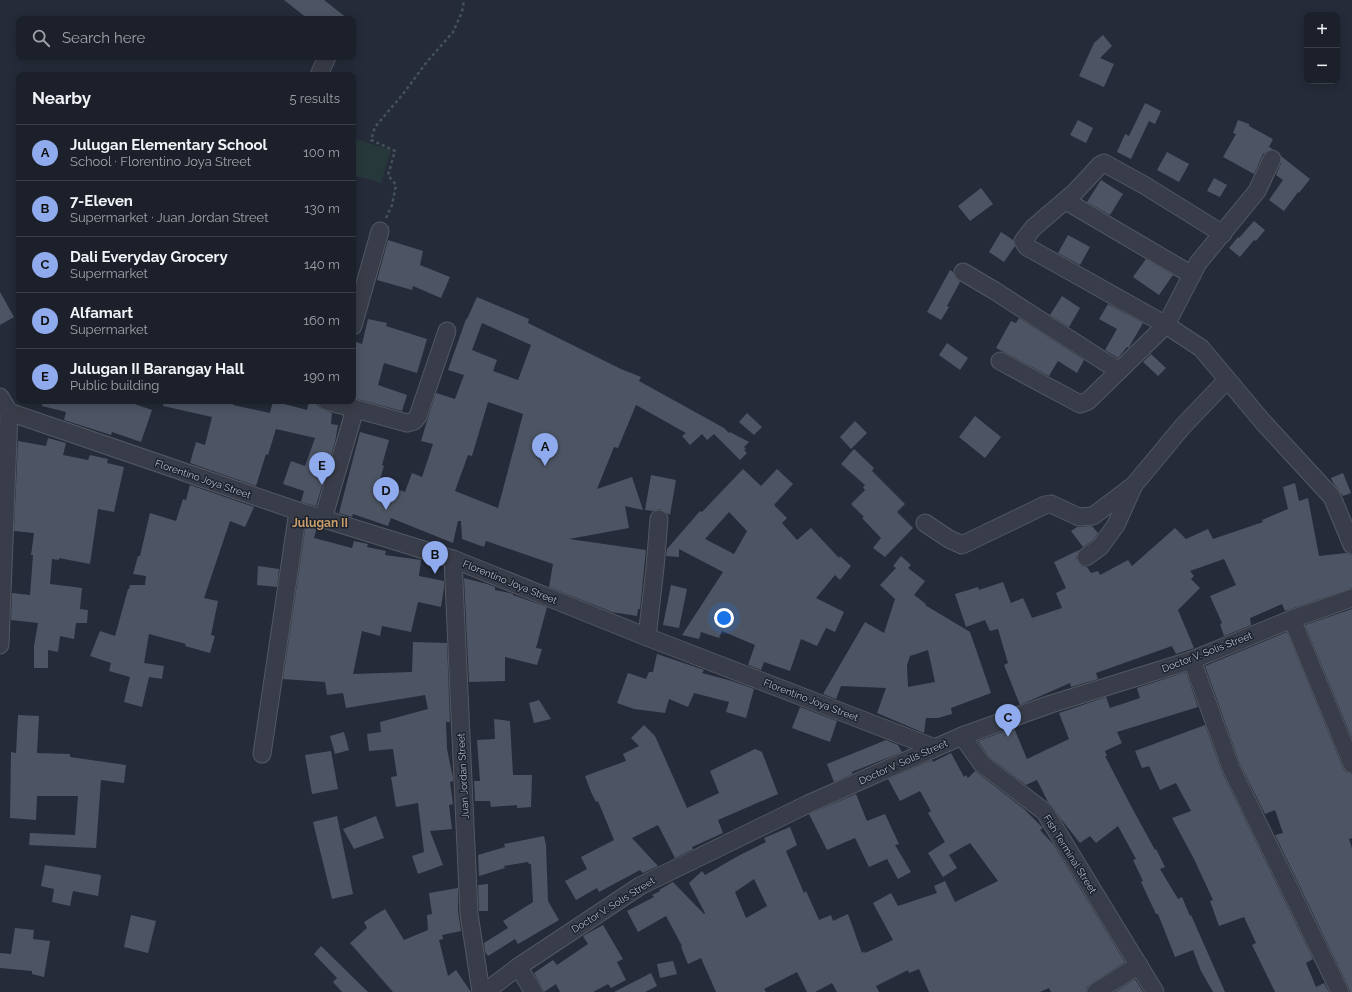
<!DOCTYPE html>
<html lang="en">
<head>
<meta charset="utf-8">
<style>
	body { margin:0; font-family:Raleway,sans-serif; background:#292d37; color:#f1f3f6 }
	.controls { position:absolute; right:12px; top:12px; display:grid; overflow:hidden; border-radius:8px; box-shadow:0 2px 10px #0003 }
	.controls button { width:36px; height:36px; display:grid; place-items:center; padding:0; border:0; border-bottom:1px solid #3a3e47; background:#1c202b; color:#f1f3f6; font:20px sans-serif }
	.you { position:absolute; left:724px; top:618px; width:14px; height:14px; margin:-10px; border:3px solid #fff; border-radius:50%; background:#1a73e8; box-shadow:0 0 0 6px #1a73e833 }
	.badge { display:grid; place-items:center; width:26px; height:26px; border-radius:50%; background:#90abed; color:#111; font-size:13px; font-weight:700 }
	.pin { position:absolute; translate:-50% -33px; filter:drop-shadow(0 1px 2px #0008) }
	.pin::after { content:''; position:absolute; top:21px; width:14px; height:12px; background:inherit; clip-path:polygon(0 0,100% 0,50% 100%) }
	.list { margin:0; padding:0; list-style:none }
	h2 { display:flex; justify-content:space-between; align-items:center; height:52px; margin:0; padding:0 16px; font-size:17px }
	h2 small { font-size:13px; font-weight:400; color:#a0a3a9 }
	.list li { display:grid; grid-template-columns:26px 1fr auto; gap:12px; align-items:center; box-sizing:border-box; height:56px; padding:0 16px; border-top:1px solid #3a3e47 }
	.list b { display:block; font-size:15px; white-space:nowrap }
	.list p { margin:0; font-size:13px; white-space:nowrap; color:#a0a3a9 }
	.list em { font-size:13px; font-style:normal; color:#a0a3a9 }
	.icon { flex:none; width:22px; height:22px; fill:none; stroke:currentColor; stroke-width:2; stroke-linecap:round; stroke-linejoin:round }
	.map { position:relative; flex:none; width:1352px; height:992px; overflow:hidden }
	.search { position:absolute; background:#1c202b; box-shadow:0 2px 10px #0003; left:16px; top:16px; width:340px; height:44px; display:flex; align-items:center; gap:10px; box-sizing:border-box; padding:0 14px; border-radius:8px; color:#a0a3a9; font-size:15px }
	.panel { position:absolute; background:#1c202b; box-shadow:0 2px 10px #0003; left:16px; top:72px; width:340px; height:332px; border-radius:8px }
	.map>svg:first-child { display:block }
	.green { fill:#27383b }
	.building { fill:#4d5564; fill-rule:evenodd }
	.lines { fill:none; stroke-linecap:round; stroke-linejoin:round }
	.minor-casing { stroke:#535864; stroke-width:19 }
	.path { stroke:#445357; stroke-width:2.5; stroke-dasharray:3 3; stroke-linecap:butt }
	.minor { stroke:#383d49; stroke-width:17 }
	.labels { text-anchor:middle; dominant-baseline:central; stroke-width:3; stroke-linejoin:round; paint-order:stroke }
	.street-label { font-size:10px; fill:#b3b8c5; stroke:#1d232e }
	.quarter-label { font-size:12px; font-weight:bold; fill:#c99d6a; stroke:#1d232e }
</style>
</head>
<body>
<div class="map">
<svg width="1352" height="992" viewBox="0 0 1352 992">
	<rect width="100%" height="100%" fill="#252b39"/>
	<path class="green" d="M353,138L391,150L381,183L353,175Z"/>
	<g class="building">
		<path d="M284,0H324L348,19H308Z"/>
		<path d="M1103,35L1112,46L1100,58L1114,64L1104,87L1079,76L1094,43Z"/>
		<path d="M1145,103L1161,111L1155,124L1149,121L1131,159L1117,152L1125,134L1129,136Z"/>
		<path d="M1078,120L1093,128L1086,143L1070,135Z"/>
		<path d="M1238,120L1249,124V126L1273,139L1269,147L1273,149L1267,151L1263,154L1254,174L1223,157L1236,134L1233,133Z"/>
		<path d="M1167,152L1189,164L1179,182L1157,170Z"/>
		<path d="M1281,156L1310,179L1299,193L1298,192L1284,211L1269,200L1283,180L1276,175L1281,163Z"/>
		<path d="M1214,178L1227,185L1220,197L1207,191Z"/>
		<path d="M1101,180L1123,194L1110,215L1087,202Z"/>
		<path d="M981,188L993,204L970,221L958,206Z"/>
		<path d="M1254,221L1265,230L1256,241L1254,240L1240,257L1229,248L1238,237L1239,238Z"/>
		<path d="M1001,232L1013,240L1015,246L1004,262L989,252Z"/>
		<path d="M1068,235L1090,247L1080,265L1058,253Z"/>
		<path d="M388,240L423,251L420,265L450,277L441,298L413,286L412,290L377,280Z"/>
		<path d="M1146,259L1173,275L1159,295L1133,277Z"/>
		<path d="M950,270L953,272L955,277L960,282L947,306L949,307L941,320L927,312Z"/>
		<path d="M0,292L14,317L0,325Z"/>
		<path d="M1062,296L1080,308L1069,327L1050,315Z"/>
		<path d="M477,297L529,319L528,323L621,369L641,377L639,381L724,428L729,433L730,432L749,442L744,447L746,449L744,450L747,453L740,460L714,434L707,440L702,434L690,445L682,436L686,433L636,405L618,448L614,447L597,489L632,477L643,510L625,506L629,528L569,539L646,550L640,609H638L637,616L612,612L549,587L553,564L486,541L484,547L462,539L461,521H458L453,543L391,518L388,526L353,514L352,517L339,513L360,432L389,440L382,465L384,466L379,483L405,492L412,473L422,477L433,444L421,441L427,421L436,393L455,399L464,375L448,370L466,319H467ZM482,323L531,345L518,380L493,371L497,360L472,350ZM488,402L523,414L498,508L455,491L468,455L472,456Z"/>
		<path d="M1108,304L1143,323L1129,347L1128,348L1127,347L1118,358L1105,350L1117,329L1099,319Z"/>
		<path d="M1019,318L1084,360L1077,373L1058,361L1049,376L996,348L1011,321L1016,323Z"/>
		<path d="M368,319L387,323L386,326L427,339L417,373L384,363L378,385L407,395L402,411L353,398V341L362,344Z"/>
		<path d="M947,343L968,358L960,370L939,355Z"/>
		<path d="M1151,354L1166,368L1158,376L1143,362Z"/>
		<path d="M42,401H126L152,410L141,442L112,432L111,435L64,420L66,412L42,406Z"/>
		<path d="M164,401H234L233,405L270,413L273,401L307,410L309,401L317,404L320,408L324,410L332,413L331,424L338,425L335,442L316,506L301,502L304,491L283,484L291,461L305,466L315,438L276,429L268,455L266,454L256,486L190,463L196,442L205,445L212,417L163,406Z"/>
		<path d="M747,413L762,427L754,435L739,422Z"/>
		<path d="M975,416L1001,437L985,458L959,437Z"/>
		<path d="M855,421L867,433L851,449L840,437Z"/>
		<path d="M48,438L66,443L63,455L88,460L90,455L108,459L107,463L124,467L114,512L98,509L90,564L59,558V560L52,559L50,584L82,588L80,609L88,610L87,623H76L74,639L60,636L58,652L48,650V668H34V646L38,623L11,620L12,593L30,595L33,555H31L34,533L14,531L18,441L46,446Z"/>
		<path d="M854,449L874,468L872,471L905,504L897,512L913,528L885,557L873,548L881,538L862,518L864,517L851,504L865,490L863,487L865,485L841,464Z"/>
		<path d="M743,469L761,486L777,469L793,484L774,505L787,518L782,523L797,540L811,528L839,558L840,556L851,566L840,580L835,575L816,598L844,612L835,632L826,628L817,646L801,639L790,671L764,662L761,670L748,665L755,645L722,631L719,638L701,632L699,639L682,635L723,572L679,549V557L666,556L667,549L700,511L702,512ZM729,512L747,531L734,554L705,539Z"/>
		<path d="M1343,473L1351,493L1343,496L1334,484L1331,478Z"/>
		<path d="M651,475L676,480L670,515L660,509L653,511L645,510Z"/>
		<path d="M1295,483L1299,501L1308,498L1319,556L1346,553L1352,555V588L1285,611L1282,604L1250,618L1251,625L1224,636L1220,624L1222,623L1210,596L1236,585L1224,559L1190,571L1194,576L1191,579L1200,588L1178,610L1194,648L1176,654L1172,646L1096,673L1098,679L1071,687L1070,683L1020,705L1004,665L1008,663L998,629L990,631L985,620L966,627L955,594L978,587L979,590L1003,582L1011,603L1023,598L1032,618L1062,608L1056,593L1066,588L1054,562L1079,550L1076,558L1078,562L1082,566L1087,567L1091,573L1098,571L1100,575L1128,560L1132,566L1175,528L1186,539L1208,529L1213,539L1263,522L1262,520L1288,509L1283,487Z"/>
		<path d="M190,485L254,507L245,527L230,521L204,598L218,601L211,635L215,636L210,653L185,646L186,644L149,634L144,663L164,666L162,679L149,677L142,707L124,702L130,677L109,671L111,663L90,656L100,631L115,636L128,589H129L130,585H145L146,576L133,574L138,556H140L150,513L176,521L183,499L186,500Z"/>
		<path d="M306,524L317,527L314,538L352,548L354,541L368,544L367,547L386,551L385,555L421,560L419,576L444,581V588L441,607L418,602L411,632L382,626L380,636L362,631L353,674L412,672L413,642L447,643L450,722H446L447,749L453,778V781L450,782L453,804L449,805L452,829L430,831L443,865L418,874L412,856L424,852L418,803L396,807L391,777L397,776L393,749L369,751L367,734L381,732L380,722L428,709L425,695L346,708L343,693L327,695L325,682L283,679Z"/>
		<path d="M1092,526L1098,533L1093,540L1083,547L1071,531L1077,527Z"/>
		<path d="M901,556L911,565L908,568L925,581L914,595L926,604L925,605L970,632L991,693L951,708L952,714L938,718H926L924,733L877,713L886,688L841,686L836,699L823,694L865,622L884,633L895,599L880,585L896,568L893,566ZM928,650L935,682L908,687L907,665L910,656Z"/>
		<path d="M258,566L279,569L277,587L257,585Z"/>
		<path d="M464,578L487,584L495,587V590L510,593L513,594V595L547,607L536,648L542,649L537,665L505,657V681L469,682Z"/>
		<path d="M671,585L687,589L679,628L663,625Z"/>
		<path d="M1352,609V738L1305,625Z"/>
		<path d="M1287,632L1343,768L1346,772L1352,774V838L1349,839L1352,848V992H1350L1349,988L1275,835L1283,833L1275,810L1265,814L1240,764L1205,666Z"/>
		<path d="M657,654L704,670L702,673L732,681L754,689L746,718L726,712L729,702L694,693L688,707L669,699L665,713L634,709L617,703L628,673L646,679L649,672H653Z"/>
		<path d="M1186,672L1198,707L1117,732L1122,743L1105,751L1107,756H1105L1131,806L1155,850L1156,849L1165,867L1160,869L1178,899L1182,897L1190,916L1191,915L1225,992H1213L1201,971L1193,950L1175,957L1158,914H1156L1141,882L1143,881L1133,860L1136,859L1118,826L1096,843L1090,836L1080,843L1061,819L1053,807L1048,802L1037,780L1026,785L989,757L978,741L1014,728L1027,759L1069,739L1059,713L1106,697L1110,708L1140,698L1137,688Z"/>
		<path d="M539,700L551,719L534,723L529,703Z"/>
		<path d="M800,707L837,721L830,742L792,728Z"/>
		<path d="M18,715L39,716L37,753L70,754V757L126,765L124,783L101,780L96,848L29,845L30,833L75,835L78,796H37L36,820L10,818L11,752L16,753Z"/>
		<path d="M494,719L510,721L513,775H532L531,807L517,808V805L491,807L490,801H475L474,781H480L477,740L495,739Z"/>
		<path d="M644,725L655,736L687,808L719,793L710,771L755,749L762,752L778,794L718,820L723,833L692,847L693,849L675,858L658,825L632,838L658,866L643,873L640,870L599,892L597,888L576,900L565,881L587,869L581,857L614,840L598,801L596,802L591,792L585,776L626,761L623,754L639,746L631,738Z"/>
		<path d="M1205,725L1222,772L1313,959L1306,963L1316,987L1324,983L1329,992H1275L1252,945L1256,943L1244,917L1219,926L1210,901L1213,900L1194,859L1172,818L1191,811L1176,783L1160,790L1149,766L1142,768L1135,751Z"/>
		<path d="M344,732L349,750L335,754L330,736Z"/>
		<path d="M886,740L898,745L902,752L852,772V774L834,782L827,764Z"/>
		<path d="M331,751L338,789L312,794L305,755Z"/>
		<path d="M951,753L964,777L966,775L968,778L975,771L1024,809L1043,828L1040,830L1053,844L1125,962L1091,984L1087,987L1086,992H1051L1049,988L1040,992H929L919,969L909,973L908,970L876,986L879,992H837L832,983L815,992H807L797,972L764,989L766,992H716L701,958L688,964L681,947L682,946L666,916L638,932L627,911L654,897L652,895L660,891L659,890L673,882L704,914L705,913L689,883L702,871L705,875L740,855L766,842L764,838L790,827L797,845L786,851L804,893L806,891L819,920L831,915L833,921L848,914L862,953L864,951L865,953L893,940L873,903L891,893L898,906L937,893L934,886L945,881L955,902L998,881L970,843L949,855L957,868L943,877L928,853L945,842L928,813L931,811L920,791L900,801L888,779L932,760L933,762ZM754,879L767,906L746,918L735,892Z"/>
		<path d="M856,794L867,821L885,814L899,844L895,845L911,872L898,879L887,859L869,867L855,838L827,850L809,814Z"/>
		<path d="M337,816L353,894L332,899L313,822Z"/>
		<path d="M376,816L384,838L354,849L343,829Z"/>
		<path d="M544,836L546,845L548,901L559,920L518,944L515,939L488,956L485,952L484,943L508,928L503,921L533,902L531,864H529L528,862L504,866L505,868L479,876L478,855L505,847L504,844Z"/>
		<path d="M45,865L101,875L98,896L73,891L70,906L52,902L54,889L41,886Z"/>
		<path d="M488,884V911H479L478,885Z"/>
		<path d="M458,888V911L461,931L442,935L443,939L439,940L448,976L456,970L471,992H393L350,943L367,928L364,922L385,909L404,940L428,930L427,915L432,914L429,893Z"/>
		<path d="M131,915L156,921L148,953L124,947Z"/>
		<path d="M603,925L623,959L617,962L626,980L611,988L608,984L593,992H560L556,984L544,992L542,987L534,973L553,960L557,965L588,944L583,936Z"/>
		<path d="M15,928L34,930L33,939L50,941L44,977L32,974V971L0,968V953L11,954Z"/>
		<path d="M321,946L368,992H342L333,982L337,978L314,954Z"/>
		<path d="M673,961L677,974L660,978L657,964Z"/>
		<path d="M651,973L657,986L645,992H614Z"/>
		<path d="M1135,979L1143,992H1115Z"/>
	</g>
	<g class="lines">
		<defs>
			<g id="minor">
				<path d="M319,75L327,57"/>
				<path d="M1066,201L1192,275"/>
				<path d="M1223,234L1144,185L1104,163L1100,165L1075,192L1033,228L1023,241L1027,247L1166,325L1201,348L1263,422L1332,497L1352,545"/>
				<path d="M963,272L995,291L1119,371"/>
				<path d="M353,326L380,231"/>
				<path d="M1000,361L1080,404L1088,401L1166,325L1198,263L1257,191L1272,159"/>
				<path d="M0,397L9,412"/>
				<path d="M327,401L407,423L414,421L418,416L447,331"/>
				<path d="M9,412L298,511L453,559L647,637L935,748"/>
				<path d="M323,519L355,409"/>
				<path d="M925,523L949,539L962,545L1045,505L1051,504L1079,517L1093,516L1134,485L1183,426L1227,380"/>
				<path d="M1086,557L1100,547L1116,525L1133,487"/>
				<path d="M453,559L469,914L481,992"/>
				<path d="M1292,619L1352,764"/>
				<path d="M647,637L655,568L659,519"/>
				<path d="M0,645L9,412"/>
				<path d="M1192,660L1231,768L1340,992"/>
				<path d="M962,736L982,764L1045,812L1155,992"/>
				<path d="M262,754L298,511"/>
				<path d="M518,967L534,992"/>
				<path d="M485,992L518,967L640,886L808,804L962,736L1051,704L1192,660L1292,619L1352,598"/>
				<path d="M1096,992L1139,965"/>
			</g>
		</defs>
		<use href="#minor" class="minor-casing"/>
		<path class="path" d="M386,218L392,205L396,185L388,175L395,151L371,140L375,127L403,94L426,63L453,32L462,12L464,0"/>
		<use href="#minor" class="minor"/>
	</g>
	<g class="labels">
		<g class="street-label">
			<text transform="translate(203 479) rotate(19)">Florentino Joya Street</text>
			<text transform="translate(510 582) rotate(22)">Florentino Joya Street</text>
			<text transform="translate(1207 652) rotate(-21)">Doctor V. Solis Street</text>
			<text transform="translate(811 700) rotate(21)">Florentino Joya Street</text>
			<text transform="translate(903 762) rotate(-24)">Doctor V. Solis Street</text>
			<text transform="translate(463 776) rotate(-93)">Juan Jordan Street</text>
			<text transform="translate(1070 854) rotate(58)">Fish Terminal Street</text>
			<text transform="translate(613 905) rotate(-32)">Doctor V. Solis Street</text>
		</g>
		<g class="quarter-label">
			<text x="320" y="523">Julugan II</text>
		</g>
	</g>
</svg>
<div class="controls">
<button>+</button>
<button>−</button>
</div>
<div class="you"></div>
<div class="pin badge" style="left:545px;top:466px">A</div>
<div class="pin badge" style="left:435px;top:574px">B</div>
<div class="pin badge" style="left:1008px;top:737px">C</div>
<div class="pin badge" style="left:386px;top:510px">D</div>
<div class="pin badge" style="left:322px;top:485px">E</div>
<div class="search"><svg class="icon" aria-label="search" viewBox="0 0 24 24"><circle cx="10" cy="10" r="6"/><path d="M15 15l6 6"/></svg>Search here</div>
<section class="panel">
<h2>Nearby<small>5 results</small></h2>
<ul class="list">
<li><span class="badge">A</span><div><b>Julugan Elementary School</b><p>School · Florentino Joya Street</p></div><em>100 m</em></li>
<li><span class="badge">B</span><div><b>7-Eleven</b><p>Supermarket · Juan Jordan Street</p></div><em>130 m</em></li>
<li><span class="badge">C</span><div><b>Dali Everyday Grocery</b><p>Supermarket</p></div><em>140 m</em></li>
<li><span class="badge">D</span><div><b>Alfamart</b><p>Supermarket</p></div><em>160 m</em></li>
<li><span class="badge">E</span><div><b>Julugan II Barangay Hall</b><p>Public building</p></div><em>190 m</em></li>
</ul>
</section>
</div>
</body>
</html>
